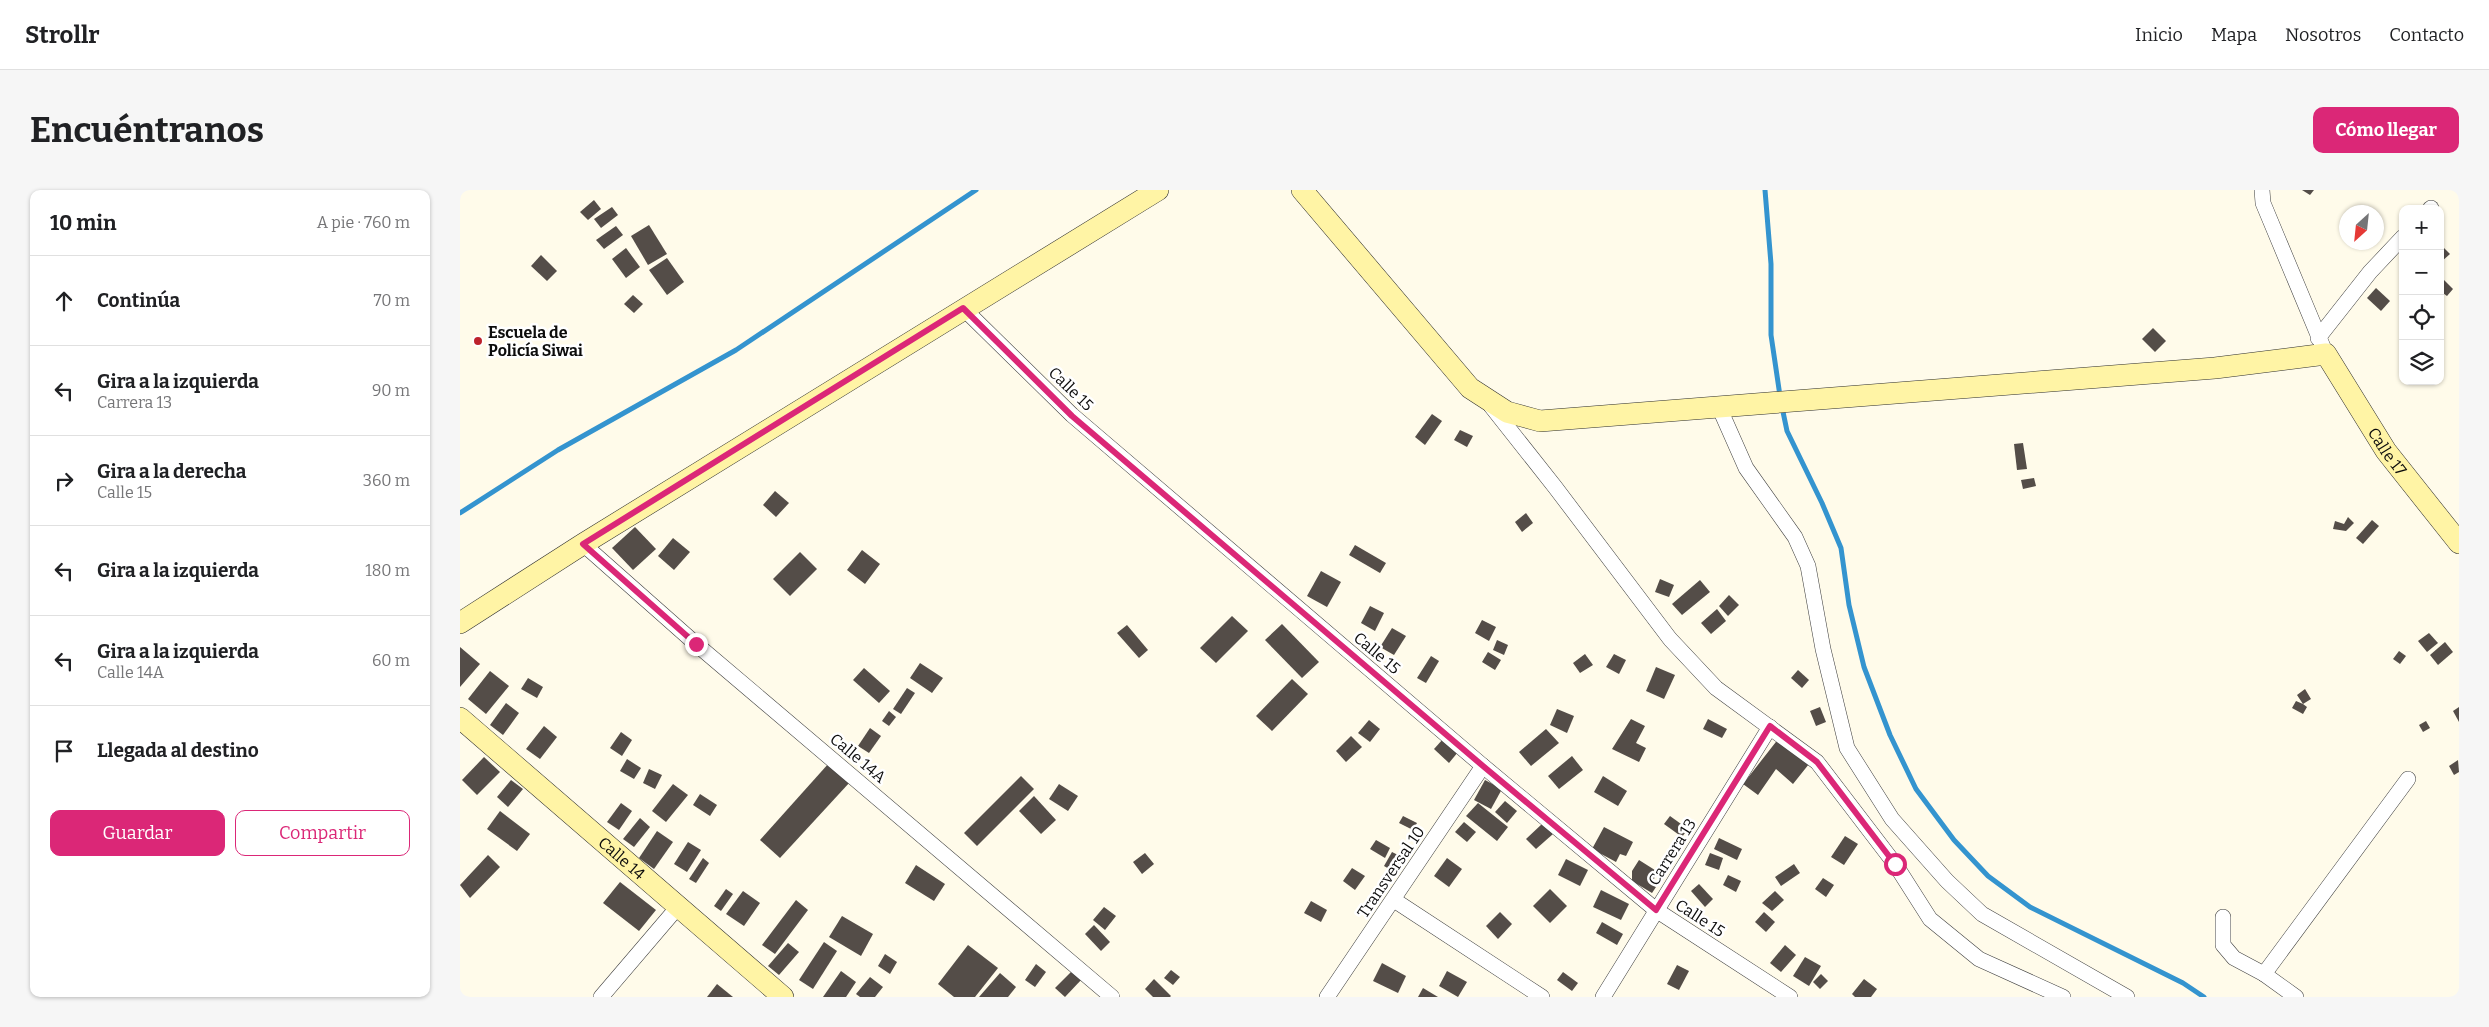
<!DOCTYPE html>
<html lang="es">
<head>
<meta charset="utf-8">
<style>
	body { margin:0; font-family:Bitter,serif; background:#f6f6f6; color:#202124 }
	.controls { position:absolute; right:15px; top:15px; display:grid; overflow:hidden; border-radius:10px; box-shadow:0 1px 4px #0004 }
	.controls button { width:45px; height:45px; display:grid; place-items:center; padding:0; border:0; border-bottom:1px solid #e0e0e0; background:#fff; color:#202124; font:25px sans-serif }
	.compass { position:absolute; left:1879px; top:15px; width:45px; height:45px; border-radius:50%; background:#fff; box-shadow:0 1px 4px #0004; rotate:207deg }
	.stop { position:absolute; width:15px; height:15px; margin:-11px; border:4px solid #db2777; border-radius:50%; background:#fff }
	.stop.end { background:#db2777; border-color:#fff; box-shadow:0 1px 5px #0008 }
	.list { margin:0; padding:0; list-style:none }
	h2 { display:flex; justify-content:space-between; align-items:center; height:65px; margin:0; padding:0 20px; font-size:21px }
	h2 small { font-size:16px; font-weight:400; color:#757577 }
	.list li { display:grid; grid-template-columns:32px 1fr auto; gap:15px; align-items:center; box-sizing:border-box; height:90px; padding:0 20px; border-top:1px solid #e0e0e0 }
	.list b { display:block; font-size:19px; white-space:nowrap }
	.list p { margin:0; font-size:16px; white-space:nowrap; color:#757577 }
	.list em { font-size:16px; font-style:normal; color:#757577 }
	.actions { display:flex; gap:10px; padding:15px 20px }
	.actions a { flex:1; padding:11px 0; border:1px solid #db2777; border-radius:10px; text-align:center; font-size:18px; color:#db2777 }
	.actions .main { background:#db2777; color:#fff }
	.icon { flex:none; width:28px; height:28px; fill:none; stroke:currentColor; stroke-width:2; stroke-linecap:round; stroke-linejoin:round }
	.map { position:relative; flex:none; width:1999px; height:807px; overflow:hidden; border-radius:10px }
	header { display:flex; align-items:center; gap:30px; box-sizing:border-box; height:70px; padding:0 25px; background:#fff; border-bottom:1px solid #e0e0e0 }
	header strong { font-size:24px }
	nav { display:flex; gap:28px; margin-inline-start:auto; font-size:18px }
	.intro { display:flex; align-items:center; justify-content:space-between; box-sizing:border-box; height:120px; padding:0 30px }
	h1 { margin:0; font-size:35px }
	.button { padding:12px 22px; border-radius:10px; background:#db2777; color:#fff; font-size:18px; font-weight:700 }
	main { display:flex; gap:30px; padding:0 30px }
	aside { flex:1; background:#fff; border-radius:10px; box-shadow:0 1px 4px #0004 }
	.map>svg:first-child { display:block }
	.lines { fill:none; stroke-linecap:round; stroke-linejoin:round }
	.stream { stroke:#3494cf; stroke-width:5 }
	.building { fill:#544d48 }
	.street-casing { stroke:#3f3f3f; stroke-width:16 }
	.secondary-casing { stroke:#2e2e2e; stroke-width:22 }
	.street { stroke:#fff; stroke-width:15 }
	.secondary { stroke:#fff4a5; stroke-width:21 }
	.route { stroke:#db2777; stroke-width:6 }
	.poi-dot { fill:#bd222c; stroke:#fff; stroke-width:2 }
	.labels { text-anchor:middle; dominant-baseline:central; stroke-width:5; stroke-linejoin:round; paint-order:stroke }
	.poi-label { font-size:16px; font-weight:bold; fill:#0c0c0c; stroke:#fff; text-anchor:start }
	.street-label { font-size:16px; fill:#0c0c0c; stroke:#fff }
</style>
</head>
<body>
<header>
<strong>Strollr</strong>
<nav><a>Inicio</a><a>Mapa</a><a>Nosotros</a><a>Contacto</a></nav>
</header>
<div class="intro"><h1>Encuéntranos</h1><a class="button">Cómo llegar</a></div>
<main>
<aside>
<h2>10 min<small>A pie · 760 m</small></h2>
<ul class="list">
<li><svg class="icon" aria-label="ahead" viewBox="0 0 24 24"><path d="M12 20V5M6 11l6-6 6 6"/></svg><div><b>Continúa</b></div><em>70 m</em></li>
<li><svg class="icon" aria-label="left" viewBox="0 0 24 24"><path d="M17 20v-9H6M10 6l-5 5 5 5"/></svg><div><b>Gira a la izquierda</b><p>Carrera 13</p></div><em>90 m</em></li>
<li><svg class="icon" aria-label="right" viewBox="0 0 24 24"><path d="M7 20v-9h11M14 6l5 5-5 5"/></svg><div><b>Gira a la derecha</b><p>Calle 15</p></div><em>360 m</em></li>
<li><svg class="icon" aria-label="left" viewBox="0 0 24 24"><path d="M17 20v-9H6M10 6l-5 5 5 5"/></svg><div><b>Gira a la izquierda</b></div><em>180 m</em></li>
<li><svg class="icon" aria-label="left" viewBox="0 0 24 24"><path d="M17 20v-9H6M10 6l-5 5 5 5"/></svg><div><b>Gira a la izquierda</b><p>Calle 14A</p></div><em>60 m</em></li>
<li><svg class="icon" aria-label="arrive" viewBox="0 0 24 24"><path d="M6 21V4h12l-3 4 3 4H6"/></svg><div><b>Llegada al destino</b></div></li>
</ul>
<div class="actions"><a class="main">Guardar</a><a>Compartir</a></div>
</aside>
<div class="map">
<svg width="1999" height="807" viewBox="0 0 1999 807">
	<rect width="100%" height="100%" fill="#fffbea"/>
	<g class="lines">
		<g class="stream">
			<path d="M1305,0L1311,74V145L1320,206"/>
			<path d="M1322,217L1327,241L1362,313L1381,358L1389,415L1404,477L1430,545L1456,599L1494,650L1528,686L1570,717L1723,793L1744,807"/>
			<path d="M0,323L98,260L276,160L516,0"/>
		</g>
	</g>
	<g class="building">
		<path d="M1842,0H1854L1850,5Z"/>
		<path d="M134,10L141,19L128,30L120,22Z"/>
		<path d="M152,17L158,25L141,38L134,29Z"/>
		<path d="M189,35L207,64L188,75L171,46Z"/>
		<path d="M156,36L163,45L144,59L136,50Z"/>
		<path d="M1981,55L1990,64L1981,72L1980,71Z"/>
		<path d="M166,58L180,77L166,88L152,69Z"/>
		<path d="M81,65L97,81L87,91L71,76Z"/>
		<path d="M207,68L224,92L207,105L189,80Z"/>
		<path d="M1983,89L1993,99L1987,106L1980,101V92Z"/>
		<path d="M1916,98L1930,111L1921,121L1907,108Z"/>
		<path d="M173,105L183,114L174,123L164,114Z"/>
		<path d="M1693,138L1706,151L1695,162L1682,149Z"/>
		<path d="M972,224L982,231L965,255L955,247Z"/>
		<path d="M1000,240L1013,246L1007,257L994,250Z"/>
		<path d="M1563,253L1567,279L1557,280L1554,254Z"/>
		<path d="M1574,288L1576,296L1563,299L1561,290Z"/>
		<path d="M315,301L329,313L316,327L303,315Z"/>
		<path d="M1066,323L1073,333L1062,342L1055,332Z"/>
		<path d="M1888,327L1894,333L1886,341L1873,339L1875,331L1884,334Z"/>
		<path d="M1912,330L1919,336L1903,354L1896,348Z"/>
		<path d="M175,337L196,359L173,380L152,358Z"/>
		<path d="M213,348L230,362L214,380L198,366Z"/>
		<path d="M895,355L926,373L920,383L889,365Z"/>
		<path d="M402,360L420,374L405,394L387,380Z"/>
		<path d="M340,362L357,379L330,406L313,389Z"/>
		<path d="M861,381L881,392L867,417L847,406Z"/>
		<path d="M1200,389L1214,395L1209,407L1195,402Z"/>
		<path d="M1240,390L1250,402L1222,425L1212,414Z"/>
		<path d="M1269,405L1279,415L1268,426L1259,416Z"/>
		<path d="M910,416L924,423L915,441L901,433Z"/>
		<path d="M1257,419L1266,431L1251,444L1241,433Z"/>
		<path d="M772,426L788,441L756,473L740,458Z"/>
		<path d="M1022,430L1036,437L1029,451L1015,443Z"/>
		<path d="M822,434L859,472L842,488L805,450Z"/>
		<path d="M667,435L688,460L679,468L657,443Z"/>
		<path d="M932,438L946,446L934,465L920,457Z"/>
		<path d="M1969,443L1978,453L1967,462L1958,451Z"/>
		<path d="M1037,450L1048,455L1044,465L1033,460Z"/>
		<path d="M1985,452L1993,462L1978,475L1970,465Z"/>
		<path d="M0,457L20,474L0,497Z"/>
		<path d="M1939,461L1946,466L1940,474L1933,469Z"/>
		<path d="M1028,462L1041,470L1035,480L1022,472Z"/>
		<path d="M1125,464L1133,475L1120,483L1113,473Z"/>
		<path d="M1154,464L1166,470L1159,484L1146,477Z"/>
		<path d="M971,466L979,471L966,493L957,488Z"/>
		<path d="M460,473L483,488L472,503L450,488Z"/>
		<path d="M1196,477L1215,485L1204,509L1186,501Z"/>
		<path d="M404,478L430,501L419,513L393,490Z"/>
		<path d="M1338,480L1349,490L1342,498L1331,488Z"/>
		<path d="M30,481L49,496L26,524L8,509Z"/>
		<path d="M68,488L83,497L77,508L61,499Z"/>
		<path d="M832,489L848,504L812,541L796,526Z"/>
		<path d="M447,498L455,503L441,524L433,519Z"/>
		<path d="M1845,499L1851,509L1843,514L1847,517L1843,524L1832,518L1836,511L1843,514L1837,505Z"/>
		<path d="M46,513L59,523L43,545L30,535Z"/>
		<path d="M1360,517L1366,532L1356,536L1350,521Z"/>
		<path d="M1999,517V532L1993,521Z"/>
		<path d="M1097,519L1114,526L1107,543L1090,535Z"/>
		<path d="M429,521L436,527L429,536L422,531Z"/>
		<path d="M1171,529L1185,536L1176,553L1186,558L1179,572L1152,559Z"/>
		<path d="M1248,529L1267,539L1262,548L1243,539Z"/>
		<path d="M909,530L920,539L910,552L898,543Z"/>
		<path d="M1966,531L1970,538L1963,542L1959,535Z"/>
		<path d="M84,536L97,547L80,569L66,559Z"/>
		<path d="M410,538L421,546L409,563L398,556Z"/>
		<path d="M1086,539L1099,553L1071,576L1059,562Z"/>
		<path d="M161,542L172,550L162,566L150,558Z"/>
		<path d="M891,546L902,557L886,572L876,561Z"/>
		<path d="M1319,548L1349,574L1333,594L1316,579L1298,605L1283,594Z"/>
		<path d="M983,549L998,562L989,573L974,559Z"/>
		<path d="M1112,566L1123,580L1099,599L1088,586Z"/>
		<path d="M24,567L40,582L17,605L2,590Z"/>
		<path d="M167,569L181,578L174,589L160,581Z"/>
		<path d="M1998,570L1999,582L1994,585L1989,576Z"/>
		<path d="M369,573L390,592L320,668L300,650Z"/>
		<path d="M189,579L202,585L195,599L183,593Z"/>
		<path d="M561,586L574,599L517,656L504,643Z"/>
		<path d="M1143,586L1167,601L1158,616L1134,602Z"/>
		<path d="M51,590L63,599L48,617L37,607Z"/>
		<path d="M1025,590L1042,599L1031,619L1014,610Z"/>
		<path d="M213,594L228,605L206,632L192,621Z"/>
		<path d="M599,594L618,606L608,621L589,609Z"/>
		<path d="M240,604L257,615L250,626L233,615Z"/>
		<path d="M574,606L596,630L581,644L559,621Z"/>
		<path d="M1045,611L1057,621L1047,633L1035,622Z"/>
		<path d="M161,613L172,621L159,640L147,632Z"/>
		<path d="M1018,613L1048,637L1037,651L1006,626Z"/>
		<path d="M40,621L70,644L57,661L27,639Z"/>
		<path d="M943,626L957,633L953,640L939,633Z"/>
		<path d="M1210,626L1228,639L1222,647L1204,634Z"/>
		<path d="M180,628L190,637L174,657L163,649Z"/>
		<path d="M1004,632L1016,642L1007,652L995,642Z"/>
		<path d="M1083,633L1093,644L1076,659L1066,649Z"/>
		<path d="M1144,637L1173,652L1166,666L1160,664L1156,672L1132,659Z"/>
		<path d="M197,641L213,652L194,679L179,668Z"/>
		<path d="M1385,646L1398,654L1384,675L1371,667Z"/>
		<path d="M1259,648L1282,659L1277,670L1254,659Z"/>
		<path d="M916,650L930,658L925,668L910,659Z"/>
		<path d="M228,652L241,660L227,682L214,674Z"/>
		<path d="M932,662L946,669L938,684L924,676Z"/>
		<path d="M685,663L694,674L682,684L673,672Z"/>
		<path d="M1250,663L1263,668L1259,680L1245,675Z"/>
		<path d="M28,665L40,677L10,708L0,695Z"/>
		<path d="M243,668L249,673L236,693L229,689Z"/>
		<path d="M987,668L1002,679L989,697L974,686Z"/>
		<path d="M1106,669L1128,680L1120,696L1098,685Z"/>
		<path d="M1179,670L1198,682L1191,694L1196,697L1192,703L1172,691V681Z"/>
		<path d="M1334,674L1340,683L1321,696L1315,687Z"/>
		<path d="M456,675L485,694L474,711L445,693Z"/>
		<path d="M892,678L905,686L895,700L883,691Z"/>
		<path d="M1268,685L1281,691L1276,702L1263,695Z"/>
		<path d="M1363,688L1374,695L1366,707L1355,699Z"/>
		<path d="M160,692L196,720L179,741L143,713Z"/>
		<path d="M1239,694L1253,709L1245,717L1231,701Z"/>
		<path d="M266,699L273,704L261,721L254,716Z"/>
		<path d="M1090,699L1107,716L1090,733L1073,716Z"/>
		<path d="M1141,700L1169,714L1161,730L1133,717Z"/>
		<path d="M283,701L300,713L284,736L266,724Z"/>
		<path d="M1315,701L1324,710L1312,721L1302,713Z"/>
		<path d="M336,710L348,720L315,764L302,755Z"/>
		<path d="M851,711L867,720L861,732L844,723Z"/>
		<path d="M644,717L656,726L645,740L633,730Z"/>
		<path d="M1040,722L1052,734L1038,749L1026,736Z"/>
		<path d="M1304,722L1315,732L1306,742L1295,732Z"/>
		<path d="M382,726L413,744L401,766L369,747Z"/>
		<path d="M1142,732L1163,744L1157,755L1136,743Z"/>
		<path d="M634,735L650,752L641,761L625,744Z"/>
		<path d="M364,752L377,761L353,799L339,790Z"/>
		<path d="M328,753L339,762L319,785L308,776Z"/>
		<path d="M508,755L538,778L515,807H494L478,794Z"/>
		<path d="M1325,755L1336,765L1321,782L1310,773Z"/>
		<path d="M425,764L437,772L430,784L418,776Z"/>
		<path d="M1345,767L1361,776L1349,796L1333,786Z"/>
		<path d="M922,773L946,786L938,803L913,791Z"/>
		<path d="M576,774L586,782L575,797L565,790Z"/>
		<path d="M1217,775L1229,781L1219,800L1207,794Z"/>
		<path d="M613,780L622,789L605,807L595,798Z"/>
		<path d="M711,780L720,787L713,795L704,788Z"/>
		<path d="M381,781L396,792L386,807H363Z"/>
		<path d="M987,781L1007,792L998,807L979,796Z"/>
		<path d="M1103,782L1118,793L1112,801L1097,790Z"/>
		<path d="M540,783L556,797L548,807H519Z"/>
		<path d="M1361,784L1368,791L1360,799L1353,792Z"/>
		<path d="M410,787L423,797L415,807H400L396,804Z"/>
		<path d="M694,789L711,806L710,807H693L685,799Z"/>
		<path d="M1404,789L1417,799L1411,807H1395L1392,804Z"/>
		<path d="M257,794L273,807H247Z"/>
		<path d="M963,798L978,807H958Z"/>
	</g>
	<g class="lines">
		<defs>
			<g id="street">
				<path d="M1802,0L1803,13L1866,164"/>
				<path d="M1970,19L1971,18"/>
				<path d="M503,118L612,225L1023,576L1196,720L1330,807"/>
				<path d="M1858,148L1910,82L1943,47"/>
				<path d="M1031,216L1095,297L1210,449L1256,498L1357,572L1435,674L1470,729L1519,769L1603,807"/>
				<path d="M1259,217L1286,278L1335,347L1348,376L1363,459L1387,558L1432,629L1487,691L1522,724L1667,807"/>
				<path d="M123,354L236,454L652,807"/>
				<path d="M934,710L1082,807"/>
				<path d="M1763,727V755L1774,768L1804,784L1836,807"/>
				<path d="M1804,784L1948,589"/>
				<path d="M141,807L217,718"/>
				<path d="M867,807L1023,576"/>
				<path d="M1143,807L1310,537"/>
			</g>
			<g id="secondary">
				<path id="s1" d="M842,0L1010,198L1047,222L1080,231L1755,178L1866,164L1926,261L1999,353"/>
				<path d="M0,433L123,354L698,0"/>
				<path id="s2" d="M0,528L323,807"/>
			</g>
		</defs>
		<use href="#street" class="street-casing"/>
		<use href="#secondary" class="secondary-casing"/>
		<use href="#street" class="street"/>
		<use href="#secondary" class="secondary"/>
	</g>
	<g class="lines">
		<path class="route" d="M236,454L123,354L503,118L612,226L1023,576L1196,720L1310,536L1357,572L1435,674"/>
	</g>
	<circle class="poi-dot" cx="18" cy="151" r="5"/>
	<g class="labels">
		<g class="poi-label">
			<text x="28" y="142">Escuela de<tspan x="28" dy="18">Policía Siwai</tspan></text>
		</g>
		<g class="street-label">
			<text transform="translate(611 199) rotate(44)">Calle 15</text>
			<text stroke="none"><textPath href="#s1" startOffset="1242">Calle 17</textPath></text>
			<text transform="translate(917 463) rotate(40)">Calle 15</text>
			<text transform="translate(398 568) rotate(40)">Calle 14A</text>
			<text transform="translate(1212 662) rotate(-58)">Carrera 13</text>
			<text stroke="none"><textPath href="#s2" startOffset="214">Calle 14</textPath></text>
			<text transform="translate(931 682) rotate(-56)">Transversal 10</text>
			<text transform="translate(1240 728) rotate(33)">Calle 15</text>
		</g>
	</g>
</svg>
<div class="controls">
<button>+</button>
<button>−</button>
<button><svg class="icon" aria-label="locate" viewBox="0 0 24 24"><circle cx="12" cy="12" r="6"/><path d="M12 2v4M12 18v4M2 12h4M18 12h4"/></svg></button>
<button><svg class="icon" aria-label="layers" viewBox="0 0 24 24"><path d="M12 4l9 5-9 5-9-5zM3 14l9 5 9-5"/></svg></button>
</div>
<svg class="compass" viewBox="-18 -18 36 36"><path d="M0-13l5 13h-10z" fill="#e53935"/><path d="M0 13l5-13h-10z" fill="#757577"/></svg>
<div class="stop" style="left:1435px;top:674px"></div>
<div class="stop end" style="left:236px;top:454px"></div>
</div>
</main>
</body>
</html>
